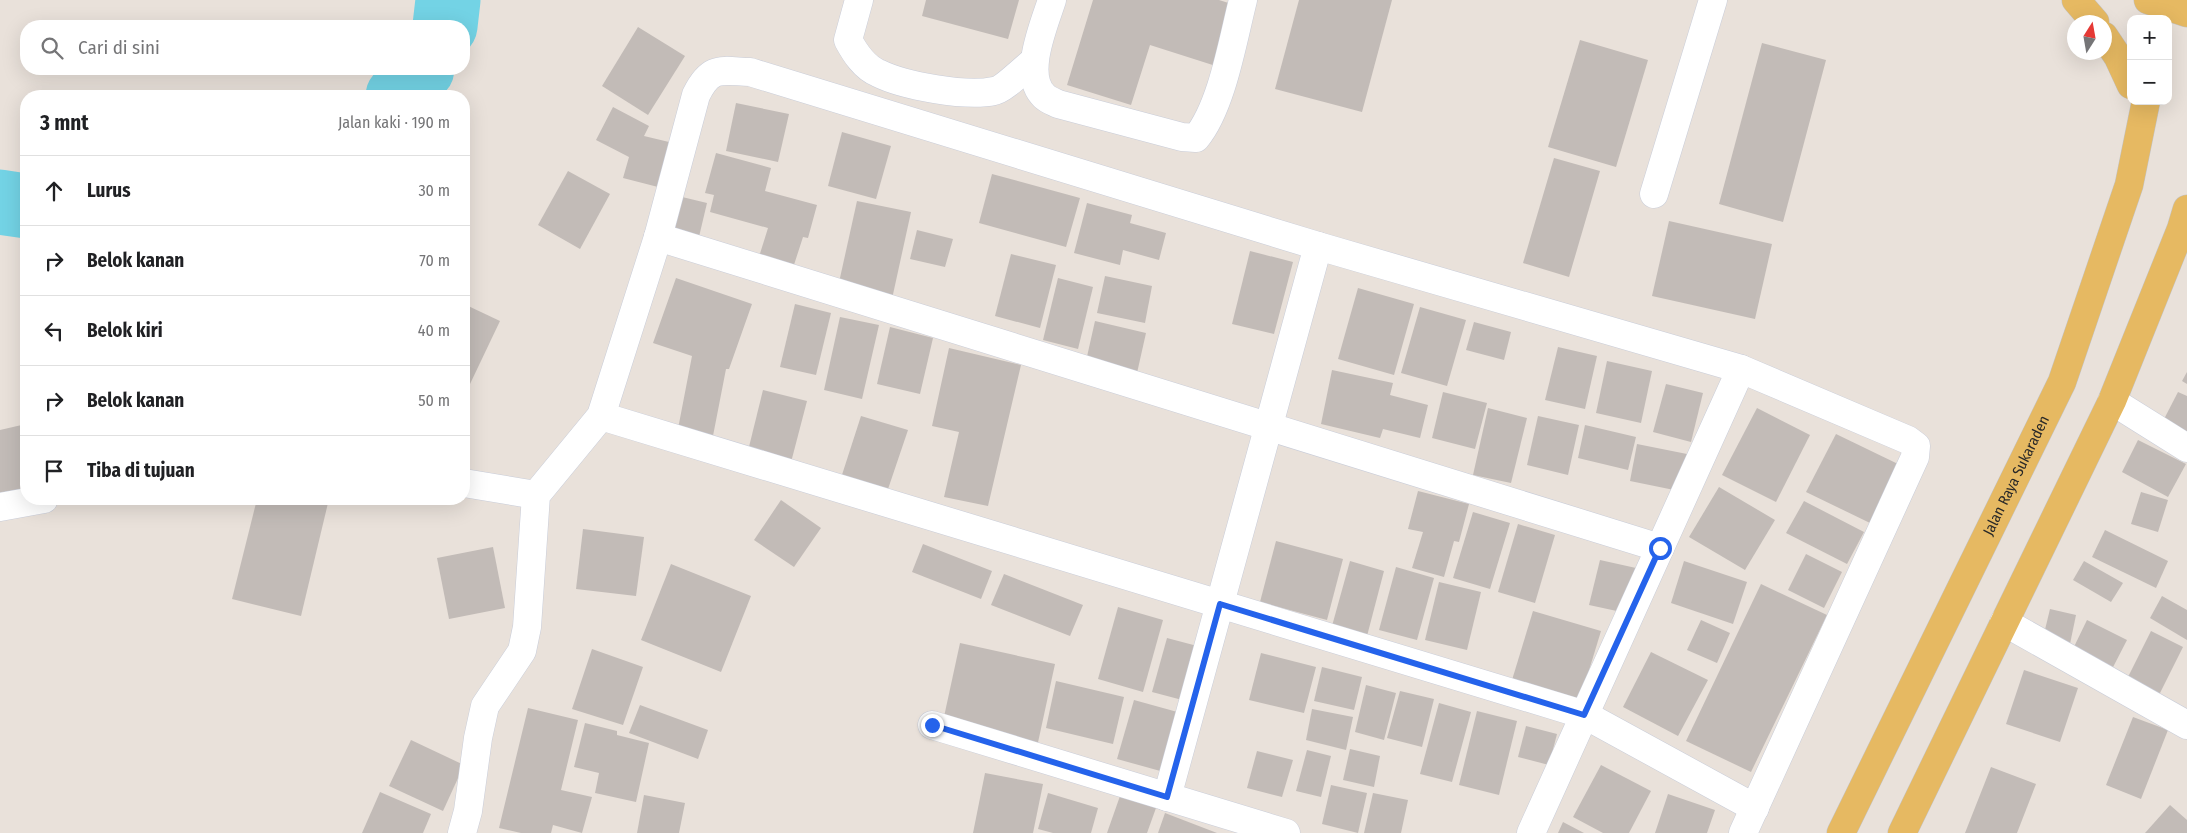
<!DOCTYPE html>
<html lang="id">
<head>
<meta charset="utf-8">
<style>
	body { margin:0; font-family:"Fira Sans Condensed",sans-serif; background:#f2f2f2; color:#202124 }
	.controls { position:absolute; right:15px; top:15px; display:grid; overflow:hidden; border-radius:10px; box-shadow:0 5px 20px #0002 }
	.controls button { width:45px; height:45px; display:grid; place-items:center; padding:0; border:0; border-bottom:1px solid #e0e0e0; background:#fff; color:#202124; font:25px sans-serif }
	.compass { position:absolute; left:2067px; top:15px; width:45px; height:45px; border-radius:50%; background:#fff; box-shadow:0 5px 20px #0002; rotate:11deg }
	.stop { position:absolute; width:15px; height:15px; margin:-11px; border:4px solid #2563eb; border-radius:50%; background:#fff }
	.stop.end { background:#2563eb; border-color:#fff; box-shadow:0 1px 5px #0008 }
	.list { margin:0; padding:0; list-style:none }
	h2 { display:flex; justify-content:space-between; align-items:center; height:65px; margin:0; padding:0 20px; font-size:21px }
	h2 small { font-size:16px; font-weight:400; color:#757577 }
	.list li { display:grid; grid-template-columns:32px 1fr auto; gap:15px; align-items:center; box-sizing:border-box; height:70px; padding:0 20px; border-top:1px solid #e0e0e0 }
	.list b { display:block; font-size:19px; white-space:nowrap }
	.list em { font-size:16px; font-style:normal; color:#757577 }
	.icon { flex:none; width:28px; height:28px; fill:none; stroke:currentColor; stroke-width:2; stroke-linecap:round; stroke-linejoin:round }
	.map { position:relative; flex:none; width:2187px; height:833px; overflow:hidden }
	.search { position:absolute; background:#fff; box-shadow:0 5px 20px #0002; left:20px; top:20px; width:450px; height:55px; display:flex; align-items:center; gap:12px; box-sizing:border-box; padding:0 18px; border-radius:20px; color:#757577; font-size:19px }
	.panel { position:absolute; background:#fff; box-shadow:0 5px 20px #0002; left:20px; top:90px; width:450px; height:415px; border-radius:20px }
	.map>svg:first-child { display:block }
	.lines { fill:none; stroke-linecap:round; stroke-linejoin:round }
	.river { stroke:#73d3e5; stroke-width:65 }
	.building { fill:#c2bbb7 }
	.minor-casing { stroke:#c9cdd9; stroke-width:29 }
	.major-casing { stroke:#c3c3c3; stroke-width:29 }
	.minor { stroke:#fff; stroke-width:28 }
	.major { stroke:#e6b962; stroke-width:28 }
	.route { stroke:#2563eb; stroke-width:6 }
	.labels { text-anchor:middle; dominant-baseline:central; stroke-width:4; stroke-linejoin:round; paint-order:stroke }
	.street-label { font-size:15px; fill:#282828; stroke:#fff }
</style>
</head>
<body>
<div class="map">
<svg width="2187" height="833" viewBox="0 0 2187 833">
	<rect width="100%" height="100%" fill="#e9e1da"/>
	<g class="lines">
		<g class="river">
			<path d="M445,26L448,0"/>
			<path d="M398,96L422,69"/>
			<path d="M0,202L26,206"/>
		</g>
	</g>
	<g class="building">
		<path d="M926,0H1019L1008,39L922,16Z"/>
		<path d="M1093,0H1219L1238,6L1219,67L1150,45L1131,105L1067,85Z"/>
		<path d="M1299,0H1392L1362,112L1275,89Z"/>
		<path d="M638,27L685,56L648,115L602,86Z"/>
		<path d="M1580,40L1648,60L1616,167L1548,147Z"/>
		<path d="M1762,43L1826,60L1783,222L1719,204Z"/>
		<path d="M736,103L789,114L778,162L726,151Z"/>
		<path d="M613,107L649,126L644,136L669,142L658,187L623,178L629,157L596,140Z"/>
		<path d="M842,132L891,146L876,199L828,186Z"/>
		<path d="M716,153L771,168L765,191L817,205L808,238L803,237L792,271L758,260L768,228L710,212L714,195L705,193Z"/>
		<path d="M1554,158L1600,171L1569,277L1523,263Z"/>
		<path d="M568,171L610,194L580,249L538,225Z"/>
		<path d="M992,174L1080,198L1066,247L979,223Z"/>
		<path d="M678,196L707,203L698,241L669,234Z"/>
		<path d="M857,201L911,212L892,299L838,287Z"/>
		<path d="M1087,203L1132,215L1130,223L1166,233L1159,260L1123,250L1120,265L1074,253Z"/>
		<path d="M1669,221L1772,244L1755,319L1652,296Z"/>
		<path d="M917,230L953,239L945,267L910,259Z"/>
		<path d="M1250,251L1293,262L1274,334L1232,324Z"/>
		<path d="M1011,254L1056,265L1040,328L995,316Z"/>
		<path d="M1105,276L1152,286L1145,323L1097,313Z"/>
		<path d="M676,278L752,304L729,369H726L712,441L677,434L692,356L653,343Z"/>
		<path d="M1058,278L1093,287L1078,349L1043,340Z"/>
		<path d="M1358,288L1414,304L1394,375L1338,359Z"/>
		<path d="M464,304L500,321L470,384L464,381Z"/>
		<path d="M795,304L831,313L816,375L780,367Z"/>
		<path d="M1420,307L1466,320L1447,386L1401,373Z"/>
		<path d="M840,317L879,325L862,399L824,390Z"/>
		<path d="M1095,321L1146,333L1137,373L1086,361Z"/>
		<path d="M1474,322L1511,332L1504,360L1466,350Z"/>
		<path d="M890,327L933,338L920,394L877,384Z"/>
		<path d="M1558,347L1597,356L1585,409L1545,400Z"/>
		<path d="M949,348L1021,365L988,506L944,497L959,432L932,426Z"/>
		<path d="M1607,361L1652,371L1641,423L1596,413Z"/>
		<path d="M1332,370L1393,383L1390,395L1428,405L1420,438L1383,429L1380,438L1321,424Z"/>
		<path d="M2187,372V384L2182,381Z"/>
		<path d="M1666,384L1703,393L1691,442L1653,432Z"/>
		<path d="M763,390L807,401L789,470L746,459Z"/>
		<path d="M1443,392L1487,403L1475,449L1432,438Z"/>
		<path d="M2178,392L2187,396V436L2162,423Z"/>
		<path d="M1488,408L1527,418L1511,483L1473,475Z"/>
		<path d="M1757,408L1810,435L1776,502L1722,475Z"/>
		<path d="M861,416L908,430L886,495L840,481Z"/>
		<path d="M1538,416L1579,425L1568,475L1527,465Z"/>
		<path d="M26,424V497L0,504V430Z"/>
		<path d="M1585,425L1636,437L1628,470L1578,458Z"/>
		<path d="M1836,434L1898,464L1870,523L1806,492Z"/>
		<path d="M2138,440L2186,464L2168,497L2122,472Z"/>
		<path d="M1637,444L1687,454L1679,491L1630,481Z"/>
		<path d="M1719,487L1775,520L1745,570L1689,537Z"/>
		<path d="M1418,491L1469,504L1459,542L1454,541L1444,577L1412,568L1423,532L1408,529Z"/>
		<path d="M2141,492L2168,500L2158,532L2131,524Z"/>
		<path d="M257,499H309L328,503L301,616L232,599Z"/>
		<path d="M781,500L821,528L794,567L754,540Z"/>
		<path d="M1804,501L1864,532L1847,564L1786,533Z"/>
		<path d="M1473,512L1510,523L1490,589L1453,578Z"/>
		<path d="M1518,524L1555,535L1535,603L1498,592Z"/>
		<path d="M583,529L644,537L636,596L576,589Z"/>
		<path d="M2105,530L2168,561L2156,588L2092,557Z"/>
		<path d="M1276,541L1343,559L1327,620L1260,602Z"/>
		<path d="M923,544L992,571L981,599L912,572Z"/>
		<path d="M493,547L505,608L449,619L437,558Z"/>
		<path d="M1806,554L1842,572L1824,608L1788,590Z"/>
		<path d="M1600,560L1636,568L1626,613L1589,605Z"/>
		<path d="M1350,561L1384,571L1367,636L1332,626Z"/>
		<path d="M1684,561L1747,582L1733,624L1671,603Z"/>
		<path d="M2084,561L2123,583L2111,602L2073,580Z"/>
		<path d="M671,564L751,596L721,672L641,640Z"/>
		<path d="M1396,567L1434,578L1417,640L1379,630Z"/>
		<path d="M1004,574L1083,605L1070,636L991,605Z"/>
		<path d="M1439,582L1481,592L1467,650L1425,640Z"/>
		<path d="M1761,584L1827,615L1751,772L1686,741Z"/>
		<path d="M2162,596L2187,610V640L2150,618Z"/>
		<path d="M1118,607L1163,620L1143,692L1098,679Z"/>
		<path d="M2050,609L2076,615L2070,644L2043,638Z"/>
		<path d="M1533,611L1601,631L1580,700L1512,680Z"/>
		<path d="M1701,620L1730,633L1717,663L1687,650Z"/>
		<path d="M2087,620L2127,640L2110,673L2071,653Z"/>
		<path d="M2151,631L2183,647L2158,697L2126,681Z"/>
		<path d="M1167,638L1201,647L1186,701L1152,692Z"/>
		<path d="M960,643L1055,664L1037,747L942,726Z"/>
		<path d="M592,649L643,667L623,725L572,709Z"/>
		<path d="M1651,652L1708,680L1678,736L1623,707Z"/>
		<path d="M1261,653L1316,667L1304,713L1249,700Z"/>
		<path d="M1322,667L1362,677L1354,710L1314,701Z"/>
		<path d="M2024,670L2078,688L2060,742L2006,724Z"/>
		<path d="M1056,681L1124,697L1113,744L1046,728Z"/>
		<path d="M1366,685L1396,693L1384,740L1355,732Z"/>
		<path d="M1400,691L1434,699L1422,747L1387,738Z"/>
		<path d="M1134,700L1181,713L1164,772L1117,759Z"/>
		<path d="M1439,703L1471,712L1452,782L1420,774Z"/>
		<path d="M640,705L708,730L698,759L629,733Z"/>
		<path d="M528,708L578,720L561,790L592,797L582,833L553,825L551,833H521L499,828Z"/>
		<path d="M1312,709L1353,717L1346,750L1306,740Z"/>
		<path d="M1477,711L1517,721L1499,795L1459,785Z"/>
		<path d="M2133,717L2168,730L2141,799L2106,785Z"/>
		<path d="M585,723L617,731V735L649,743L636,802L595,793L599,773L574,767Z"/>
		<path d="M1526,726L1557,734L1549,765L1518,757Z"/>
		<path d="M411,740L464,765L443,811L389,786Z"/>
		<path d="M1350,749L1380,756L1374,787L1343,780Z"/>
		<path d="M1307,750L1331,756L1321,797L1296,791Z"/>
		<path d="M1257,751L1293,760L1282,797L1247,788Z"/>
		<path d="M1601,765L1651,791L1629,833H1603L1573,817Z"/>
		<path d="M1991,767L2036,784L2017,833H1965Z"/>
		<path d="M985,773L1043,784L1033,833H973Z"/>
		<path d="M1331,785L1367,793L1358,833L1322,824Z"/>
		<path d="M380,792L431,814L423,833H362Z"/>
		<path d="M1048,793L1098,808L1091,833H1053L1038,829Z"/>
		<path d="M1373,793L1408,800L1401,833H1364Z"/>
		<path d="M1668,794L1715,810L1707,833H1655Z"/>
		<path d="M644,795L685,803L679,833H637Z"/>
		<path d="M1120,796L1156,808L1147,833H1107Z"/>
		<path d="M2170,805L2187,820V833H2145Z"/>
		<path d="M1165,813L1217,833H1158Z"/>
		<path d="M1563,822L1584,833H1558Z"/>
	</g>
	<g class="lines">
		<defs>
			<g id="minor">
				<path d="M859,0L848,40C855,53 864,67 878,73C904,86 966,97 994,91C1003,90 1025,68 1034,61"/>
				<path d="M1052,0C1044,25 1022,75 1044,96C1048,100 1054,102 1058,104L1182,137L1196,138C1222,107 1233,39 1243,0"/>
				<path d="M1654,194L1713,0"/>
				<path d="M658,237L1660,548"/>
				<path d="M2112,401L2187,448"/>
				<path d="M601,416L1585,715L1755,808"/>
				<path d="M464,483L536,495"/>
				<path d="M0,507L44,499"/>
				<path d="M2004,622L2187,725"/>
				<path d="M932,725L1286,833"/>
				<path d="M1167,797L1318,246"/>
				<path d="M462,833L468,811L478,738L485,706L522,651L527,627L536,495L601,416L658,237L696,95C711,65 721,71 750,72L1318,246L1741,369L1908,440L1916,446L1915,457L1743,833"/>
				<path d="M1531,833L1741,369"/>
			</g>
			<g id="major">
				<path d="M2076,0L2095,22"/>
				<path d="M2148,0L2187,13"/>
				<path d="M2104,36L2118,57L2131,85"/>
				<path id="s1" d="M1841,833L2062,382L2129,185L2146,101"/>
				<path d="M1902,833L2112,401L2181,229L2187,209"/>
			</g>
		</defs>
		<use href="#minor" class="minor-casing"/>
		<use href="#major" class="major-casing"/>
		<use href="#minor" class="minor"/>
		<use href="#major" class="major"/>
	</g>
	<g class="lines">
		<path class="route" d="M932,725L1167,797L1220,604L1584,715L1660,548"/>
	</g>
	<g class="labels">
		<g class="street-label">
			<text stroke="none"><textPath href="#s1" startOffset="398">Jalan Raya Sukaraden</textPath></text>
		</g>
	</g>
</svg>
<div class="controls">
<button>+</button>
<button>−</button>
</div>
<svg class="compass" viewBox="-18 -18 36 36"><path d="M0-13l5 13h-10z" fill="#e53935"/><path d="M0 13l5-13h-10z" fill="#757577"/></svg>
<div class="stop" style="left:1660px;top:548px"></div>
<div class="stop end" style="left:932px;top:725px"></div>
<div class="search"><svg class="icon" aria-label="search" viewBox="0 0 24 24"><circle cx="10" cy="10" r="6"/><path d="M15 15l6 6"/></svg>Cari di sini</div>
<section class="panel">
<h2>3 mnt<small>Jalan kaki · 190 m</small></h2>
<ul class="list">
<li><svg class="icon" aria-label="ahead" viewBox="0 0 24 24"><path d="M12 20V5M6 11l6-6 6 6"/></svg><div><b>Lurus</b></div><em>30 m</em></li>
<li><svg class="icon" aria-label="right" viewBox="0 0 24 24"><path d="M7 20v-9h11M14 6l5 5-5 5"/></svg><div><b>Belok kanan</b></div><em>70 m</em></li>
<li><svg class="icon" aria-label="left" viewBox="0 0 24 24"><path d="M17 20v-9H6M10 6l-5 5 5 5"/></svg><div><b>Belok kiri</b></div><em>40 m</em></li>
<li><svg class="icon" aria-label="right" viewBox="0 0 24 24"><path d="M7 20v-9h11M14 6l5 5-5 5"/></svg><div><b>Belok kanan</b></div><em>50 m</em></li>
<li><svg class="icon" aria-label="arrive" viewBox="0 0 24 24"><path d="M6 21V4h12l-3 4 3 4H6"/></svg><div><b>Tiba di tujuan</b></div></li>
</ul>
</section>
</div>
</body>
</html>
